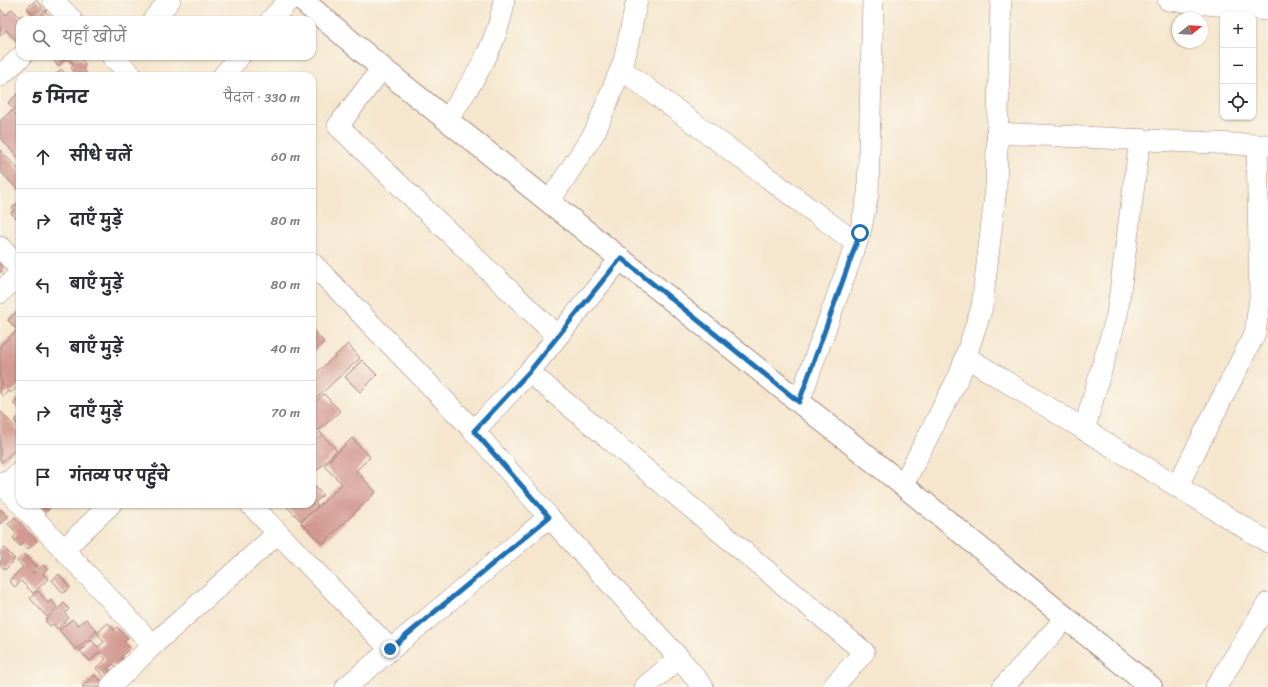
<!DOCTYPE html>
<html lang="hi">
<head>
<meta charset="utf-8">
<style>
	body { margin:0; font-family:Sriracha,"Playpen Sans Deva",sans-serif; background:#f7f7f7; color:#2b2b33 }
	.controls { position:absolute; right:12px; top:12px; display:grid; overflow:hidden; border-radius:8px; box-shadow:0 1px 3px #0004 }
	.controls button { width:36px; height:36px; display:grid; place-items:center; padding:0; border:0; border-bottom:1px solid #e1e1e2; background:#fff; color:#2b2b33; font:20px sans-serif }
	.compass { position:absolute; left:1172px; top:12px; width:36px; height:36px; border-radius:50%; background:#fff; box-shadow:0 1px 3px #0004; rotate:72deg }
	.stop { position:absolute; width:12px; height:12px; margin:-9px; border:3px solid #1f6fb2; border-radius:50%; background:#fff }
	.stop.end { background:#1f6fb2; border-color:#fff; box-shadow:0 1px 4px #0008 }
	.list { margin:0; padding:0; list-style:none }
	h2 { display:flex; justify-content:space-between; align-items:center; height:52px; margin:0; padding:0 16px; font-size:17px }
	h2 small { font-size:13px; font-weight:400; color:#7c7c81 }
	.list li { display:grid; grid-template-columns:26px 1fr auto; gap:12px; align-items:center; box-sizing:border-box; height:64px; padding:0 16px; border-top:1px solid #e1e1e2 }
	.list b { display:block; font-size:15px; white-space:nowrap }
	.list em { font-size:13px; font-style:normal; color:#7c7c81 }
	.icon { flex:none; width:22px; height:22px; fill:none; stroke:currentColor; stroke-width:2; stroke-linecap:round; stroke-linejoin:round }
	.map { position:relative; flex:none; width:1268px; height:687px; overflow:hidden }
	.search { position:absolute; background:#fff; box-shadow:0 1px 3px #0004; left:16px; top:16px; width:300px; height:44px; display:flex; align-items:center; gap:10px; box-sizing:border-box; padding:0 14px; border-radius:12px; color:#7c7c81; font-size:15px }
	.panel { position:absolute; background:#fff; box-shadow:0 1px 3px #0004; left:16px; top:72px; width:300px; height:436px; border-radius:12px }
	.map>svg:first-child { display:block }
	.building { fill:#d29990 }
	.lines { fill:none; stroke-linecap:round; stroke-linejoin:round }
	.minor-casing { stroke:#a0827c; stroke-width:22 }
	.tertiary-casing { stroke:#a0827c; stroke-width:24 }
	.minor { stroke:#fff; stroke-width:21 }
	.tertiary { stroke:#fff; stroke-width:22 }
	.route { stroke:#1f6fb2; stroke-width:5 }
</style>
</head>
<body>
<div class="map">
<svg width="1268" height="687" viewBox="0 0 1268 687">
	<rect width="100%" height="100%" fill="#fbf7ec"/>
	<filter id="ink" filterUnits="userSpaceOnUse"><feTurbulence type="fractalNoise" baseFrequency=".025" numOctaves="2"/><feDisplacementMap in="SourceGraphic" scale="8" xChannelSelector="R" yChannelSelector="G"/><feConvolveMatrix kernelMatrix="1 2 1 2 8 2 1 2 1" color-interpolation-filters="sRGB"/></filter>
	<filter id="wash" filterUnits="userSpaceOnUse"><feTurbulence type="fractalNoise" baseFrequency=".012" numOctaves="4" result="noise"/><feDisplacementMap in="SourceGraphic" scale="16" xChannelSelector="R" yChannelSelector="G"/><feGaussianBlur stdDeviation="0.9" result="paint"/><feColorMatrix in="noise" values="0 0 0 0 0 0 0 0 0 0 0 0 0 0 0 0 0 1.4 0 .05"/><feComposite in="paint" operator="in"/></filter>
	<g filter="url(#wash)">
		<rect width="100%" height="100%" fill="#f5e6cd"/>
		<g id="blocks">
			<g class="building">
				<path d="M36,0L42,6L28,20H20V44L6,30L0,36V9L6,15L12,9L20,17L22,15L26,19L32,13L27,8Z"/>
				<path d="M45,6L48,9L45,11L50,16L46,20H31Z"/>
				<path d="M59,56H73L77,60L80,58L86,65L83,68L88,75L79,76L71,68L74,65L67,58L58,66L54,61Z"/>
				<path d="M61,69L68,76H58L57,73Z"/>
				<path d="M20,91V109L17,112L8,103Z"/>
				<path d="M12,110L20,119V159L0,138V121Z"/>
				<path d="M0,150L20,171V192L0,171Z"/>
				<path d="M20,201V222L11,213L14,210L12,208Z"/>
				<path d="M0,257L8,265L0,273Z"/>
				<path d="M20,309V385L10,393L8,391L3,396L0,393V386L3,384L0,381V346L17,330L8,320Z"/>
				<path d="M312,329L324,342L312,353Z"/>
				<path d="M348,344L360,358L312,402V377Z"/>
				<path d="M362,360L377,375L360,392L345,377Z"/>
				<path d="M324,394L340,411L318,431L312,424V405Z"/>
				<path d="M20,397V410L13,403Z"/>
				<path d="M0,411L20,432V445L2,462L0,460Z"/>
				<path d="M20,415V428L14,421Z"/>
				<path d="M320,432L337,451L312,475V440Z"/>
				<path d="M352,438L370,457L356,471L376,492L322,544L301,523L342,484L324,466Z"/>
				<path d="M312,484L323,495L315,503L318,506L301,521L284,504H312Z"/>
				<path d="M40,504H54L47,511Z"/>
				<path d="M0,509L8,517L0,524Z"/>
				<path d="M15,517L37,541L28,549L23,544L20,546L13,538L17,533L8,524Z"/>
				<path d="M4,548L15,559L5,570L0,564L2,558L0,553Z"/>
				<path d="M24,554L38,567L32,572L33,574L43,565L47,569L43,574L48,579L33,593L21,581L15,587L9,581L23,567L17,561Z"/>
				<path d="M59,574L70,588L63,593L52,580Z"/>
				<path d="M38,591L48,603L51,600L57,607L47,617L30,598Z"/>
				<path d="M64,603L69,609L65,613L69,618L57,629L53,624L50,626L45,621Z"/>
				<path d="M72,619L78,625L86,619L97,631L76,650L59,630Z"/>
				<path d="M108,623L114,630L117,627L128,638L124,642L130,648L121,657L123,660L116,667L113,664L107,669L111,673L105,678L96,668L106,659L99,652L90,661L80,651L91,640L98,647L104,642L97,633Z"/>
				<path d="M95,675L107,687H82Z"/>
			</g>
		</g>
	</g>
	<g filter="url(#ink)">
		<use href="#blocks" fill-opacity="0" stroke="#a0827c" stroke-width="1"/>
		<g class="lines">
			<defs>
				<g id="minor">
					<path d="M53,0L72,20"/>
					<path d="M1168,0L1266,10L1267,0"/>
					<path d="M153,20L170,0"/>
					<path d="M271,20L289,0"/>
					<path d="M112,56L132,76"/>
					<path d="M382,68L338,126L557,336"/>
					<path d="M621,69L856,243"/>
					<path d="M0,76L22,56"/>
					<path d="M223,76L240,56"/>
					<path d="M447,120C472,83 498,46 504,0"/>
					<path d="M997,133L1257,145"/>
					<path d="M549,202L595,132L624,61L637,0"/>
					<path d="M0,247L20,269"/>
					<path d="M312,263L474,431L549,517L679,658L703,687"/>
					<path d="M0,293L20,273"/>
					<path d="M966,357L1268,542"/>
					<path d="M529,372L621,258"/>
					<path d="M799,402L860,233L868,194L873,0"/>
					<path d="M1084,430L1117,315L1140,139"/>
					<path d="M474,431L529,372L864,652L833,687"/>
					<path d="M0,482L20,503"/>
					<path d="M903,485L960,374L982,307L996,188L1001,0"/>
					<path d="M5,487L20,471"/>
					<path d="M1177,487L1255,333L1260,298L1257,145H1268"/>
					<path d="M21,504L153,645L278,533"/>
					<path d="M250,504L390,649"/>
					<path d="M63,550L111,504"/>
					<path d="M111,686L153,645"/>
					<path d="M346,687L549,517"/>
					<path d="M645,687L679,658"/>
					<path d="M1003,687L1066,618"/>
					<path d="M1216,687L1268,603"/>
				</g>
				<path id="tertiary" d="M302,0L382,68L888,473L1151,687"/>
			</defs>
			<use href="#minor" class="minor-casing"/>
			<use href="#tertiary" class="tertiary-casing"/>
			<use href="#minor" class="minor"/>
			<use href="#tertiary" class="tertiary"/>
		</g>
	</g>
	<g class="lines" filter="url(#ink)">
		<path class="route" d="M390,649L549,517L474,431L529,372L621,258L799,402L860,233"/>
	</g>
</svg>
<div class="controls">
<button>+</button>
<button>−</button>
<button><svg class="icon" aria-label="locate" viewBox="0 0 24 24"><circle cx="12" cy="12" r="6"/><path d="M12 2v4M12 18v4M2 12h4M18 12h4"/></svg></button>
</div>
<svg class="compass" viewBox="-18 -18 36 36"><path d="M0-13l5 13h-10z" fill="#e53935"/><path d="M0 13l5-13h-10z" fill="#7c7c81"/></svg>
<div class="stop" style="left:860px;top:233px"></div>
<div class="stop end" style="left:390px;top:649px"></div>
<div class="search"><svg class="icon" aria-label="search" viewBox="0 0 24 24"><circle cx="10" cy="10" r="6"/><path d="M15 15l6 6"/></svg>यहाँ खोजें</div>
<section class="panel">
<h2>5 मिनट<small>पैदल · 330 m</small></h2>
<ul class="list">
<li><svg class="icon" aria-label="ahead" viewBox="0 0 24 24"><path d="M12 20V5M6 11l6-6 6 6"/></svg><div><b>सीधे चलें</b></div><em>60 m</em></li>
<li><svg class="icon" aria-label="right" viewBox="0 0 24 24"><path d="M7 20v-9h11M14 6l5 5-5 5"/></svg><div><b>दाएँ मुड़ें</b></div><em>80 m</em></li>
<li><svg class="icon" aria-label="left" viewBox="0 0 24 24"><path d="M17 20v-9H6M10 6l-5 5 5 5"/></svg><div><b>बाएँ मुड़ें</b></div><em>80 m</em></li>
<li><svg class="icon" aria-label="left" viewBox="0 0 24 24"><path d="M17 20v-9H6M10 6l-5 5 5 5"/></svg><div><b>बाएँ मुड़ें</b></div><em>40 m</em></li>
<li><svg class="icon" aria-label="right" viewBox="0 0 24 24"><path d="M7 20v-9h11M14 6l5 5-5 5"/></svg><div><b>दाएँ मुड़ें</b></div><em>70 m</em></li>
<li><svg class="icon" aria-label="arrive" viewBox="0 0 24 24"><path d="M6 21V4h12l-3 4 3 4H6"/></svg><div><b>गंतव्य पर पहुँचे</b></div></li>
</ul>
</section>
</div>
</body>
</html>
